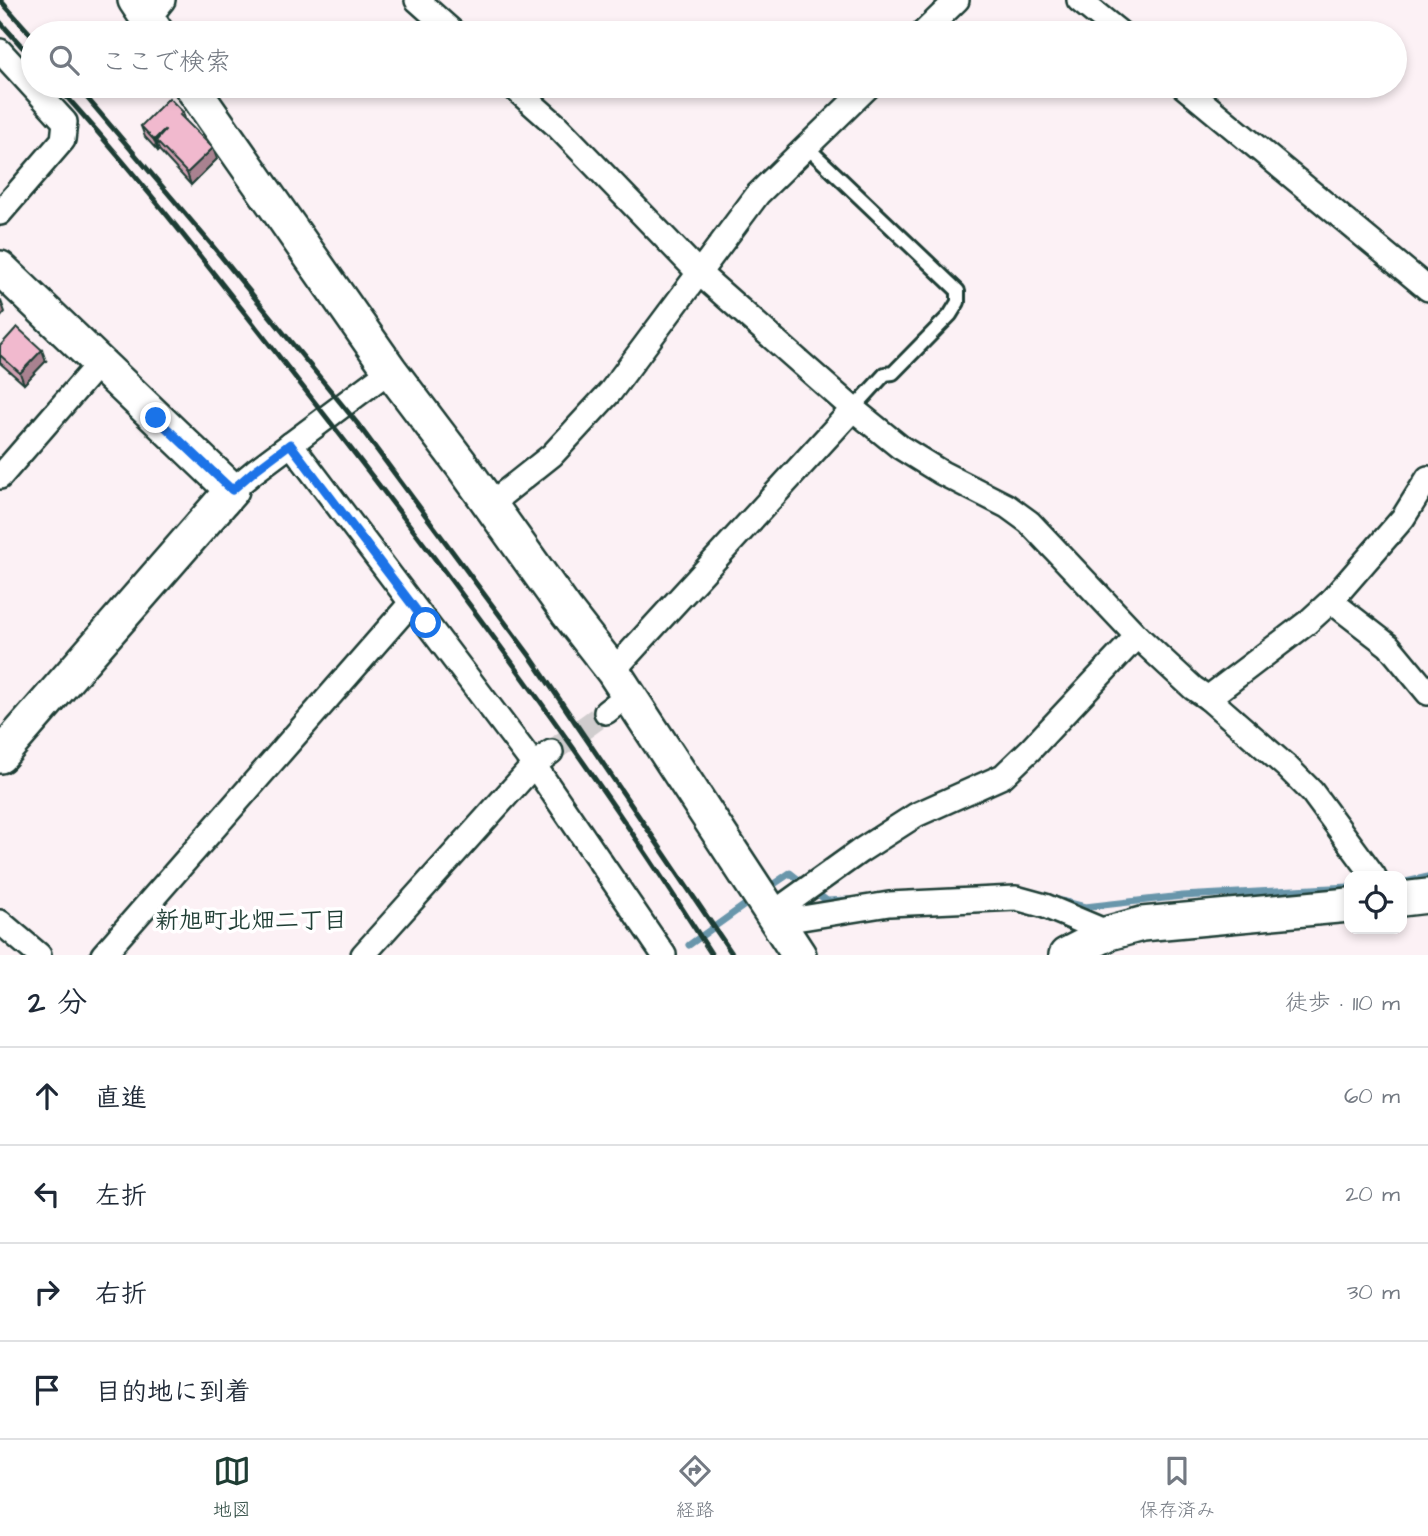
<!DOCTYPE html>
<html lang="ja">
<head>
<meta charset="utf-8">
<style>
	body { margin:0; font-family:"Architects Daughter","Klee One",sans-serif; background:#f2f2f3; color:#1f2937 }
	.controls { position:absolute; right:21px; bottom:21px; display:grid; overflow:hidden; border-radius:14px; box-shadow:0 4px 10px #0003 }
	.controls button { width:63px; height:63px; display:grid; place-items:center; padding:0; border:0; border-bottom:2px solid #e0e1e3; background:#fff; color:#1f2937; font:35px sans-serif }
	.stop { position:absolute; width:21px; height:21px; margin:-16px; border:5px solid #1a73e8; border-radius:50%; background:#fff }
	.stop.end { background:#1a73e8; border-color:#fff; box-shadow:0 2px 7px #0008 }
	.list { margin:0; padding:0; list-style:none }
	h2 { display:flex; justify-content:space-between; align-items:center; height:91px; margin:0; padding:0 28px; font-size:30px }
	h2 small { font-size:23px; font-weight:400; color:#747a83 }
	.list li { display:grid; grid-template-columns:46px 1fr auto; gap:21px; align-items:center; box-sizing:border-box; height:98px; padding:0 28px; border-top:2px solid #e0e1e3 }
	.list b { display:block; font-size:26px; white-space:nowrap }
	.list em { font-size:23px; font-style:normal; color:#747a83 }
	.icon { flex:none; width:38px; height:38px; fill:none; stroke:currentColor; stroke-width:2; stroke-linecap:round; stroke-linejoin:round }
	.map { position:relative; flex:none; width:1428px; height:955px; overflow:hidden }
	.search { position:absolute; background:#fff; box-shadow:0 4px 10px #0003; left:21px; right:21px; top:21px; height:77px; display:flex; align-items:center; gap:18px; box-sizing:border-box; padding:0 24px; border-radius:38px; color:#747a83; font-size:26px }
	.sheet { height:483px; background:#fff }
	nav { display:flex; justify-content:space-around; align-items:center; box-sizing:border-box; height:98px; border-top:2px solid #e0e1e3; background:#fff; font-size:19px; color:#747a83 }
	nav a { display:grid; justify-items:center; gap:4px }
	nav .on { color:#1f3d34 }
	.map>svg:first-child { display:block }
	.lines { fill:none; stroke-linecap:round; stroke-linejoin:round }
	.stream { stroke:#6996ab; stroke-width:7 }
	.street-tunnel { stroke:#d0cdce; stroke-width:23; stroke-dasharray:23 11; stroke-linecap:butt }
	.lane-casing { stroke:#1f3d34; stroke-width:18 }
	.street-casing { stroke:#1f3d34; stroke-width:28 }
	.secondary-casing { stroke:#1f3d34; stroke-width:38 }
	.lane { stroke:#fff; stroke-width:12 }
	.street { stroke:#fff; stroke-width:23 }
	.secondary { stroke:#fff; stroke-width:33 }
	.rail { stroke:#1f3d34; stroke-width:5 }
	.wall { fill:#cf9fb1; stroke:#1f3d34; stroke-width:2 }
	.shaded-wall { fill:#a98290; stroke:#1f3d34; stroke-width:2 }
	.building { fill:#f1b9ce; stroke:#1f3d34; stroke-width:2 }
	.route { stroke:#1a73e8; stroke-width:9 }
	.labels { text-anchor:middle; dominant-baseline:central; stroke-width:7; stroke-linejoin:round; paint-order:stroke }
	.neighbourhood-label { font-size:24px; font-weight:bold; fill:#1f3d34; stroke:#fff }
</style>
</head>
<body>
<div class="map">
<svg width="1428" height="955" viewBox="0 0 1428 955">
	<rect width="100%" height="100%" fill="#fcf1f5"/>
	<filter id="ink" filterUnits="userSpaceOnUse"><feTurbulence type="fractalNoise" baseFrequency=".0143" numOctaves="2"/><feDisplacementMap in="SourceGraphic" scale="14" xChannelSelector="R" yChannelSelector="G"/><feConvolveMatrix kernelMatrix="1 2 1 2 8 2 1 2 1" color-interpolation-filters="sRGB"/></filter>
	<g filter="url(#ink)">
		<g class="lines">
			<g class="stream">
				<path d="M1406,882L1428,877"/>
				<path d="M774,884L790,873L804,884"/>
				<path d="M814,891L827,901L848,900"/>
				<path d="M1054,899L1085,907L1182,896L1349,887"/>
				<path d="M689,945L749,902"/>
			</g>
			<path class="street-tunnel" d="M551,752L606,712"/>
			<defs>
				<path id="lane" d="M807,147L958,291V302L950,315L893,373L885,374L853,409"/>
				<g id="street">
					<path d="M417,0L454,33"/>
					<path d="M1079,0L1120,33"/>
					<path d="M148,19L163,0"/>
					<path d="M923,33L957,0"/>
					<path d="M0,51L65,122L63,140L0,213"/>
					<path d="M512,86L557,126L699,273L853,409L900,447L942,473L1007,506L1029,522L1137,636L1193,688L1208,698L1287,767L1312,792L1374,876"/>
					<path d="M1183,86L1428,289"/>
					<path d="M291,444L534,765L664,955"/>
					<path d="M0,477L99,363"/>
					<path d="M232,490L255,471L390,370"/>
					<path d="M489,505L552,455L611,391L758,194L869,86"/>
					<path d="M1331,601L1389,646L1428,693"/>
					<path d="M613,671L853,409"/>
					<path d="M1208,698L1308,622L1331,601L1403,518L1428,478"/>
					<path d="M606,712L629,694"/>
					<path d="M772,914L860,851L916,815L1003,776L1031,749L1137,636"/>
					<path d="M0,922L39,955"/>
					<path d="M777,922L889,904L1016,898L1045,906L1109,933"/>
					<path d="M103,955L411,603"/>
					<path d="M363,955L534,765L551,752"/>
				</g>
				<g id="secondary">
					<path d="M135,0L157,33"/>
					<path d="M191,86L390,370L461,464L567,612L613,671L799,955"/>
					<path d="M0,268L232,490L0,756"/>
					<path d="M1402,899L1428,896"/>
					<path d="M1066,955L1109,933L1142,924L1349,905"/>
				</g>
			</defs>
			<use href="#lane" class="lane-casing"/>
			<use href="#street" class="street-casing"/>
			<use href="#secondary" class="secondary-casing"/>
			<use href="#lane" class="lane"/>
			<use href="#street" class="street"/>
			<use href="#secondary" class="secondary"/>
			<g class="rail">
				<path d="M0,0L33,37"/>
				<path d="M0,22L33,59"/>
				<path d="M57,86C145,183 225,288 306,391C449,574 588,759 712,955"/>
				<path d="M77,86L211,244L357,423L530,656L733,955"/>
			</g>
		</g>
		<g class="wall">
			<path d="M183,112L186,122L217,159L191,185L159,150L158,151L145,137L141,126Z"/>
			<path d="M0,346L46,361L24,384L0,363Z"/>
		</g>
		<g class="shaded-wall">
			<path d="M164,130L168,141H156L159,150L158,151L154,140Z"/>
			<path d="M213,148L217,159L191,185L187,173Z"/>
			<path d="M1,301L5,312L0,318V302Z"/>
			<path d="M42,350L46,361L24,384L20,373Z"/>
		</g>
		<g class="building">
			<path d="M169,98L183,112L180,115L213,148L187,173L156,141L165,131L164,130L154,140L141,126Z"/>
			<path d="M17,327L42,350L20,373L0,355V346Z"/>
		</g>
	</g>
	<g class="lines" filter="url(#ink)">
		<path class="route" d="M156,418L232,490L254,471L290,444L426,623"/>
	</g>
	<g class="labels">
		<g class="neighbourhood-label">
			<text x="251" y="921">新旭町北畑二丁目</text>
		</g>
	</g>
</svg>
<div class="controls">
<button><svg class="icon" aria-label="locate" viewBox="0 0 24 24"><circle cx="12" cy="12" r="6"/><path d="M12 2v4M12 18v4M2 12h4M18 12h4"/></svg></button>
</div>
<div class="stop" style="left:426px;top:623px"></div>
<div class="stop end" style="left:156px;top:418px"></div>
<div class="search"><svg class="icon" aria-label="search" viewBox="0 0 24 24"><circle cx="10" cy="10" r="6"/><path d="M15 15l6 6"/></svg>ここで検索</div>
</div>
<section class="sheet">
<h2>2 分<small>徒歩 · 110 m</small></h2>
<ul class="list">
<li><svg class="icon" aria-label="ahead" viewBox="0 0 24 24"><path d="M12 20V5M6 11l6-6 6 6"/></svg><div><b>直進</b></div><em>60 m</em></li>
<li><svg class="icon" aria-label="left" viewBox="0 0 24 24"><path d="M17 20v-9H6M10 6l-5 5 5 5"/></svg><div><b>左折</b></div><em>20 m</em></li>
<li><svg class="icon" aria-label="right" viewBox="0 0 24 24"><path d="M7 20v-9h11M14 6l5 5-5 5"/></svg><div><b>右折</b></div><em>30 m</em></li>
<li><svg class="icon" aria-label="arrive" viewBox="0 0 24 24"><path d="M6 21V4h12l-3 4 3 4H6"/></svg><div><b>目的地に到着</b></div></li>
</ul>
</section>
<nav>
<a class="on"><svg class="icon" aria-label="map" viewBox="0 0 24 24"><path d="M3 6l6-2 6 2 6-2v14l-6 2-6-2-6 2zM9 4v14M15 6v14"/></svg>地図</a>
<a><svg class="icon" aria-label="directions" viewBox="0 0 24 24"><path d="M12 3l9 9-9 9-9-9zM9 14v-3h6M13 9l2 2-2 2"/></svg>経路</a>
<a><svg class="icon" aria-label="saved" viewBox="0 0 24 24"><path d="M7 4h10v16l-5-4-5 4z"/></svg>保存済み</a>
</nav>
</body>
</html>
